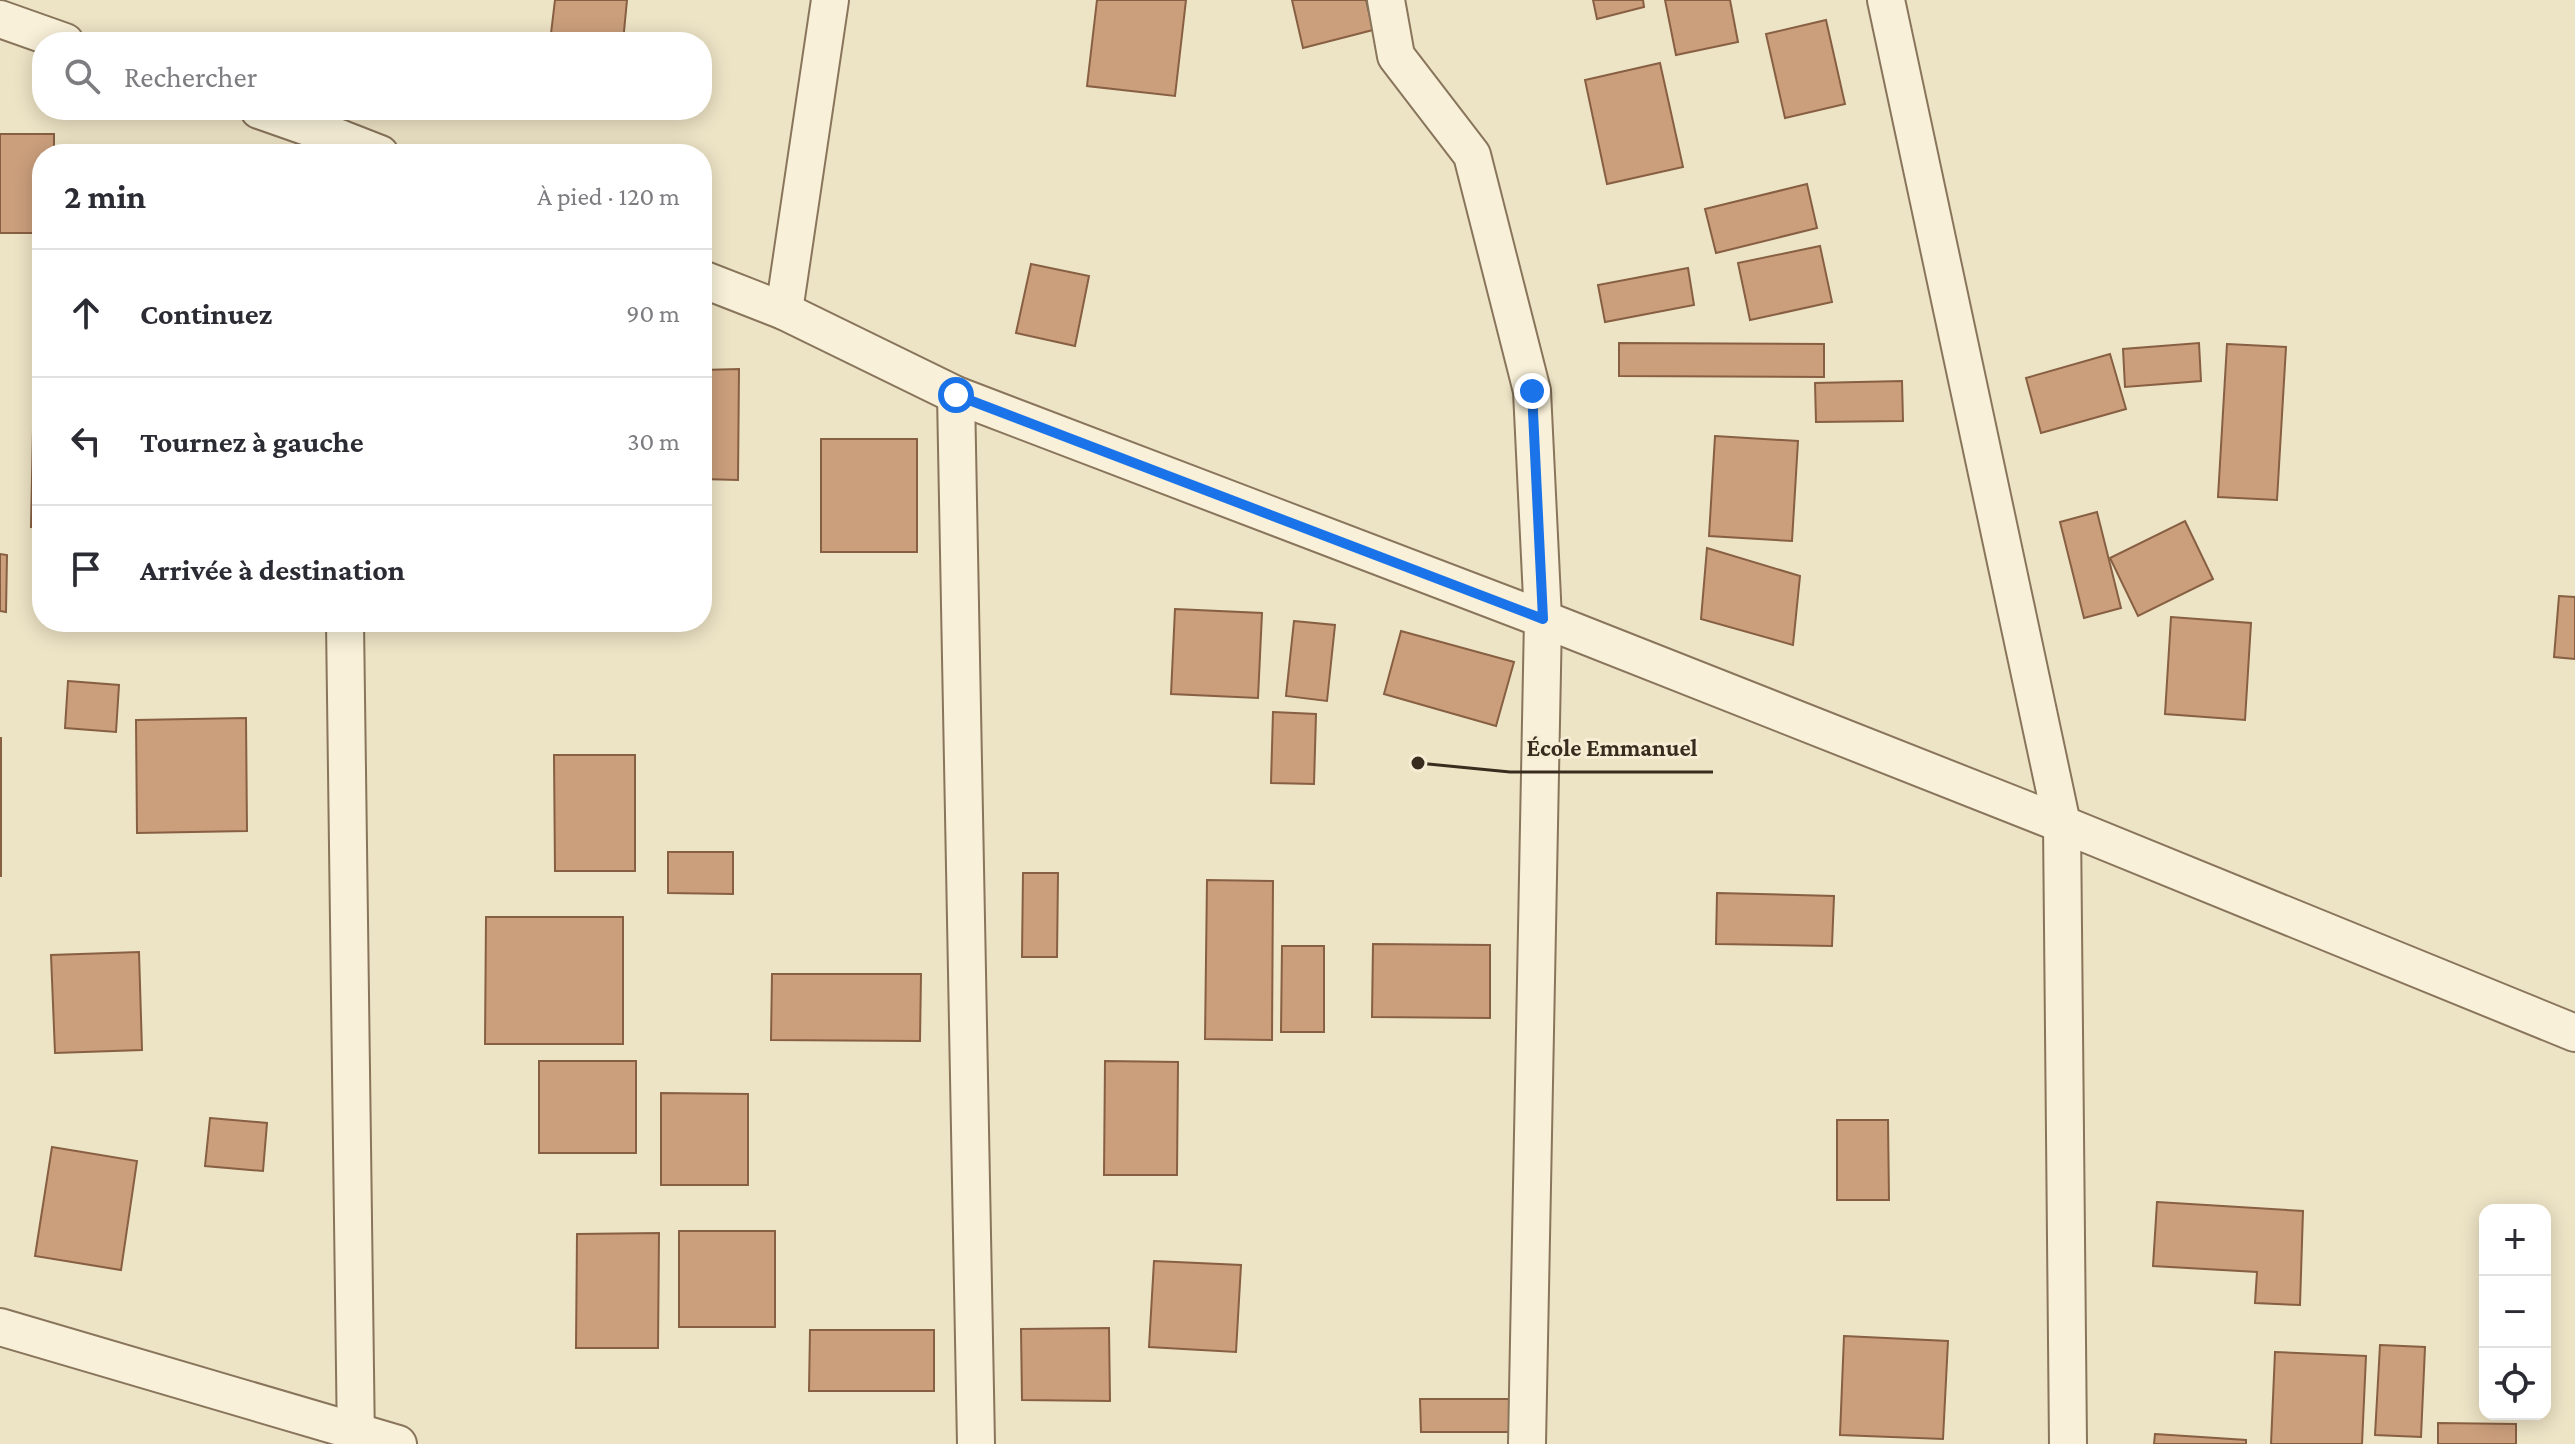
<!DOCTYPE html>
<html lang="fr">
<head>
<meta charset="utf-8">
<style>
	body { margin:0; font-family:"Crimson Pro",serif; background:#f2f2f3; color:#2b2b33 }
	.controls { position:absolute; right:24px; bottom:24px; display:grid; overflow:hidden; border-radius:16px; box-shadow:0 4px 20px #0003 }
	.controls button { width:72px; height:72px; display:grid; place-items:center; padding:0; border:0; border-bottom:2px solid #e1e1e2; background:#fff; color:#2b2b33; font:40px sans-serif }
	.stop { position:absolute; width:24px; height:24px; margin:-18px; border:6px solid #1a73e8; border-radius:50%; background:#fff }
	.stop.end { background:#1a73e8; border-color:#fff; box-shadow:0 2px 8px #0008 }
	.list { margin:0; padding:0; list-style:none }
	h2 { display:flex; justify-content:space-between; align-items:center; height:104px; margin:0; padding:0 32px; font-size:34px }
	h2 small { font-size:26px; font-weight:400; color:#7c7c81 }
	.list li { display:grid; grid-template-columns:52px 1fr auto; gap:24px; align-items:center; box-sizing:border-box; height:128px; padding:0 32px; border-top:2px solid #e1e1e2 }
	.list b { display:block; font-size:30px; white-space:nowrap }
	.list em { font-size:26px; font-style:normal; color:#7c7c81 }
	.icon { flex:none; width:44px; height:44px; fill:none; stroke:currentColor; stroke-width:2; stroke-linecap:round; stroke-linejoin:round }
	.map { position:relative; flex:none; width:2575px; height:1444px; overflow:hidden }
	.search { position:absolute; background:#fff; box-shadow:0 4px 20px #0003; left:32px; top:32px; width:680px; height:88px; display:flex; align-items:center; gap:20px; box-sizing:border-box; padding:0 28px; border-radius:32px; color:#7c7c81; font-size:30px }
	.panel { position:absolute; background:#fff; box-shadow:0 4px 20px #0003; left:32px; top:144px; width:680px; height:488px; border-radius:32px }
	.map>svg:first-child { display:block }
	.building { fill:#cb9f7c; stroke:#875f42; stroke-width:2 }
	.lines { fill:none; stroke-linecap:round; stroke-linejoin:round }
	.street-casing { stroke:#88755b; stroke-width:40 }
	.street { stroke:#f8f0d8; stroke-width:36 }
	.route { stroke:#1a73e8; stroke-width:10 }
	.leader { fill:none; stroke:#382c1f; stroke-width:3 }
	.callout-dot { fill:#382c1f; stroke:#f5edd4; stroke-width:3 }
	.callout-label { font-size:24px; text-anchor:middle; font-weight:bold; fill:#382c1f; stroke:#f5edd4; stroke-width:6; stroke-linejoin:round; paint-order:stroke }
</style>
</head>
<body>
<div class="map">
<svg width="2575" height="1444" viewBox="0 0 2575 1444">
	<rect width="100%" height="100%" fill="#ede3c5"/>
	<g class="building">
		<path d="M555,0H627L623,42H550Z"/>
		<path d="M1097,0H1186L1175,96L1087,86Z"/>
		<path d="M1292,0H1366L1373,30L1303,48Z"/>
		<path d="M1593,0H1643L1644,7L1597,19Z"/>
		<path d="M1665,0H1730L1738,42L1676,55Z"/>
		<path d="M1826,20L1845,104L1785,118L1766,34Z"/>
		<path d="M1660,63L1683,167L1607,184L1585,80Z"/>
		<path d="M0,134H54V154H42V233H0Z"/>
		<path d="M98,149L159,151V154H98Z"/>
		<path d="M1807,184L1817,228L1716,253L1705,209Z"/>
		<path d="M1820,246L1832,302L1750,320L1738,263Z"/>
		<path d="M1031,264L1089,276L1075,346L1016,333Z"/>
		<path d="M1688,268L1694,305L1605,322L1598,285Z"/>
		<path d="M1619,343L1824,344V377L1619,376Z"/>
		<path d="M2199,343L2201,381L2125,387L2123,349Z"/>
		<path d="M2227,344L2286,347L2277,500L2218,497Z"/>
		<path d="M2110,354L2126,409L2041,433L2026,378Z"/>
		<path d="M739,369L738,480L702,479V370Z"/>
		<path d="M1902,381L1903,421L1816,422L1815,383Z"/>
		<path d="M33,429H42V527H31Z"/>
		<path d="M1715,436L1798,441L1792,541L1709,536Z"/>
		<rect x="821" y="439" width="96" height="113"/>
		<path d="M2097,512L2121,608L2084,618L2060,522Z"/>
		<path d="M2185,521L2213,579L2138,616L2110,558Z"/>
		<path d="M1707,548L1800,576L1793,645L1701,619Z"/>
		<path d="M0,554L7,555L6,612L0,611Z"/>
		<path d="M2559,596L2575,597V659L2554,657Z"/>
		<path d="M1175,609L1262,613L1258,698L1171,694Z"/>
		<path d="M2171,617L2251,623L2245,720L2165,714Z"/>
		<path d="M1294,621L1335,625L1327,701L1286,696Z"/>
		<path d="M1401,631L1514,662L1496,726L1384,694Z"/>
		<path d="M68,681L119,685L116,732L65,728Z"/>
		<path d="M1273,712L1316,714L1314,784L1271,783Z"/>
		<path d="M246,718L247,831L137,833L136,720Z"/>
		<rect x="0" y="738" width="1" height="138"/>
		<path d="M554,755H635V871H555Z"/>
		<path d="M668,852H733V894L668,893Z"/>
		<path d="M1023,873H1058L1057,957H1022Z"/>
		<path d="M1207,880L1273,881L1272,1040L1205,1039Z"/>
		<path d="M1717,893L1834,896L1832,946L1716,944Z"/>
		<path d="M486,917H623V1044H485Z"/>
		<path d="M1373,944L1490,945V1018L1372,1017Z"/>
		<path d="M1282,946H1324V1032H1281Z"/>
		<path d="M139,952L142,1050L55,1053L51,955Z"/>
		<path d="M772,974H921L920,1041L771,1040Z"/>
		<rect x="539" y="1061" width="97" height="92"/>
		<path d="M1105,1061L1178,1062L1177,1175H1104Z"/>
		<path d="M661,1093L748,1094V1185H661Z"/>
		<path d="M210,1118L267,1123L263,1171L205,1166Z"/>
		<path d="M1837,1120H1888L1889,1200H1837Z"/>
		<path d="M52,1147L137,1161L121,1270L35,1256Z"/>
		<path d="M2157,1202L2303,1211L2300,1305L2255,1303L2257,1272L2153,1266Z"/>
		<rect x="679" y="1231" width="96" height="96"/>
		<path d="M659,1233L658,1348H576L577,1234Z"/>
		<path d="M1154,1261L1241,1265L1236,1352L1149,1347Z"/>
		<path d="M1109,1328L1110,1401L1022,1400L1021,1329Z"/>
		<path d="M810,1330H934V1391H809Z"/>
		<path d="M1844,1336L1948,1341L1943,1439L1840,1435Z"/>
		<path d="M2380,1345L2425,1347L2421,1437L2375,1435Z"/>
		<path d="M2275,1352L2366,1356L2362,1444H2271Z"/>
		<path d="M1420,1399H1521V1432H1421Z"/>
		<path d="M2438,1423L2516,1424V1444H2438Z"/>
		<path d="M2155,1434L2246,1440V1444H2154Z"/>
	</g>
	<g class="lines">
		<defs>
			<g id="street">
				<path d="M1386,0L1396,56L1472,155L1532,391L1543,619L1527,1444"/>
				<path d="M1886,0L2062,824L2068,1444"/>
				<path d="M0,19L65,42"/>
				<path d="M259,110L339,138V154"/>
				<path d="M339,138L380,154"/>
				<path d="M702,279L784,311L956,395L1543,619L2062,824L2575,1033"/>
				<path d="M784,311L830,0"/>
				<path d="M956,395L976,1444"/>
				<path d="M345,622L356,1444"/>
				<path d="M0,1327L398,1444"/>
			</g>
		</defs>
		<use href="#street" class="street-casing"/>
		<use href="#street" class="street"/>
	</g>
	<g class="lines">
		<path class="route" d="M956,395L1543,619L1532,391"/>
	</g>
	<path class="leader" d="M1418 763L1510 772H1713"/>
	<circle class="callout-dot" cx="1418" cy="763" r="8"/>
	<g class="callout-label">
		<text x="1612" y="756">École Emmanuel</text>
	</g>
</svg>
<div class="controls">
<button>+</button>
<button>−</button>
<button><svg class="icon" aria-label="locate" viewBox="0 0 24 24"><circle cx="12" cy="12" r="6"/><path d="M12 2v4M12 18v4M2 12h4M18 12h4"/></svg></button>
</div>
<div class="stop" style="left:956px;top:395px"></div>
<div class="stop end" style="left:1532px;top:391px"></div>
<div class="search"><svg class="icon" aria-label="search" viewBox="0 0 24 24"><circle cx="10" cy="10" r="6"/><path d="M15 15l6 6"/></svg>Rechercher</div>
<section class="panel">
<h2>2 min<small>À pied · 120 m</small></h2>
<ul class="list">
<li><svg class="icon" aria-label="ahead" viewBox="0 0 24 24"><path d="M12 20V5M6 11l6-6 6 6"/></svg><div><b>Continuez</b></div><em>90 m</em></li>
<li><svg class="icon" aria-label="left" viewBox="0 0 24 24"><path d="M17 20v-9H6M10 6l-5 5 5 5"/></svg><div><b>Tournez à gauche</b></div><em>30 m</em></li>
<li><svg class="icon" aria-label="arrive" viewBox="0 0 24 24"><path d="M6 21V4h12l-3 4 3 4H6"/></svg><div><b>Arrivée à destination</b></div></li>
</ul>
</section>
</div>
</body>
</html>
